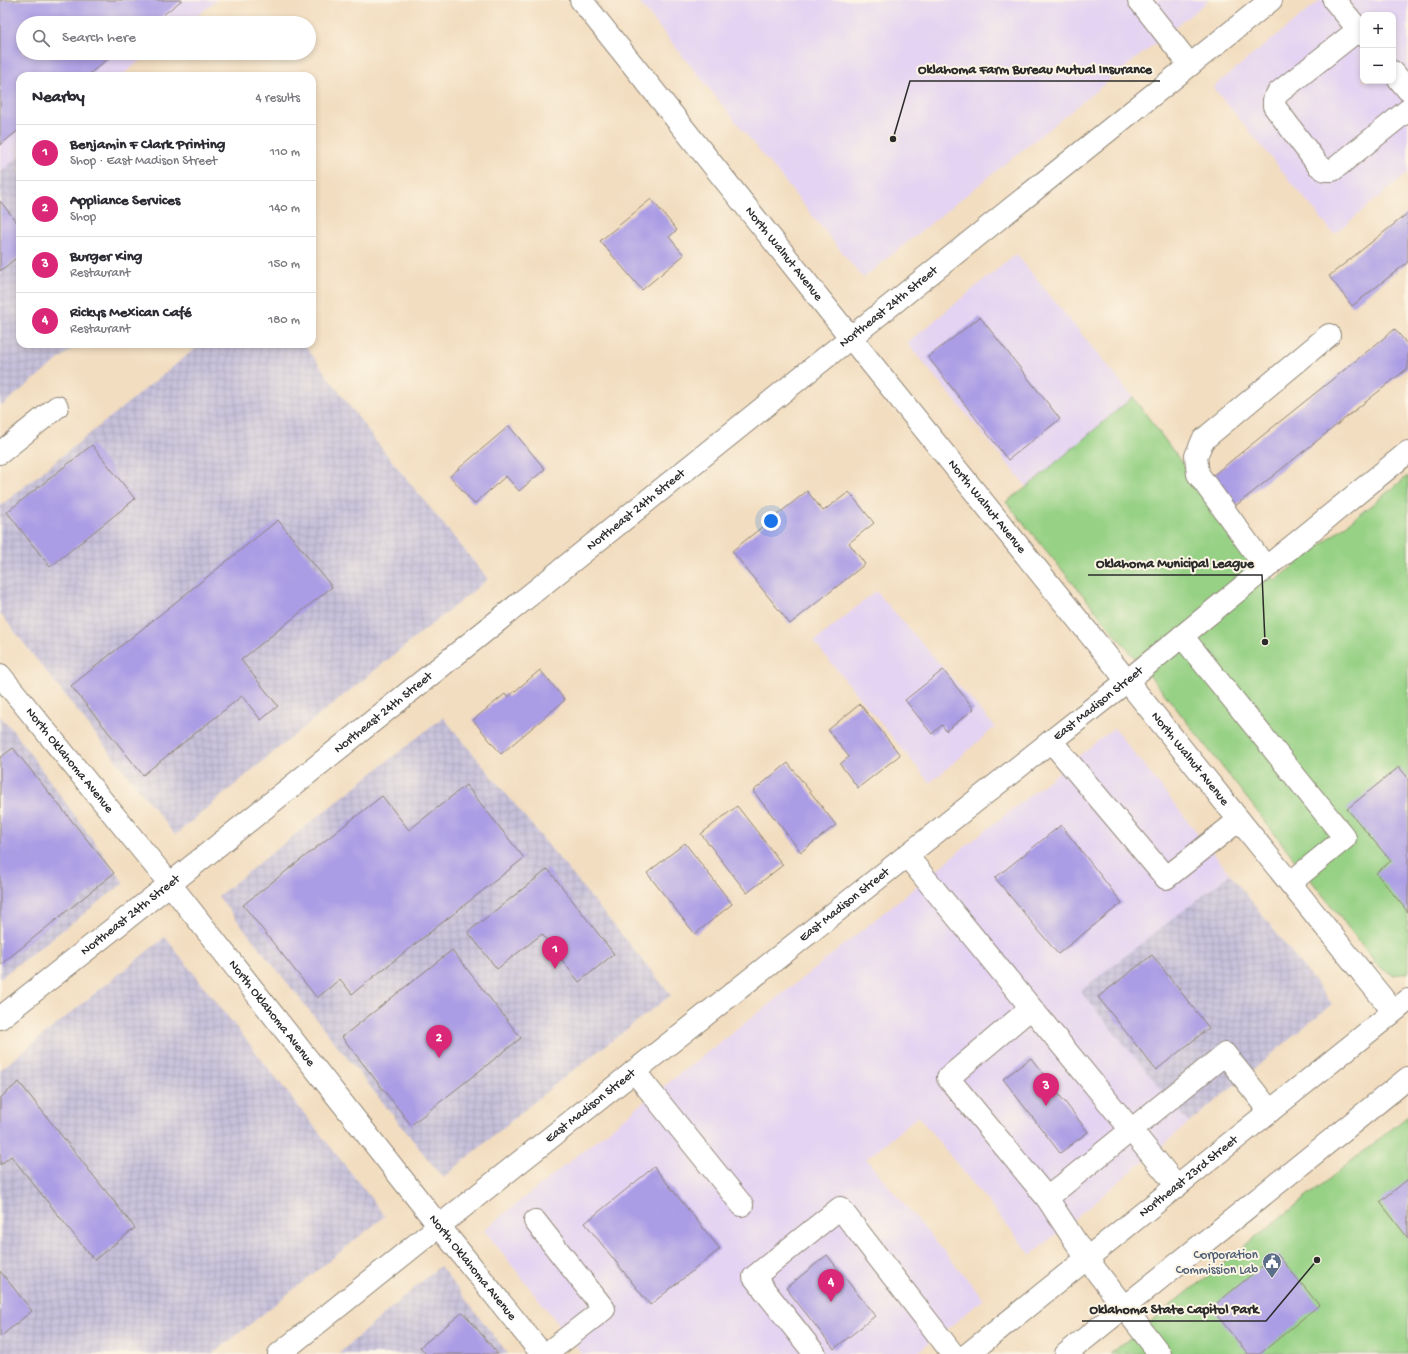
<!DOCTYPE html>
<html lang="en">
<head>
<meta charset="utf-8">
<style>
	body { margin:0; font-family:"Gochi Hand",sans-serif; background:#f7f7f7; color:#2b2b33 }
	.controls { position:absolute; right:12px; top:12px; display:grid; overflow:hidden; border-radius:8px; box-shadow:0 2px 6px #0003 }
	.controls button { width:36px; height:36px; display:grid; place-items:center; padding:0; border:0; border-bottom:1px solid #e1e1e2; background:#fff; color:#2b2b33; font:20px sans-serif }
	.you { position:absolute; left:771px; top:521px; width:14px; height:14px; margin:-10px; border:3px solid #fff; border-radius:50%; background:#1a73e8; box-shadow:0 0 0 6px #1a73e833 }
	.badge { display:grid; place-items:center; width:26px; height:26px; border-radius:50%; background:#db2777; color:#fff; font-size:13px; font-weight:700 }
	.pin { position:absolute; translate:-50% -33px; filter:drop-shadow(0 1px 2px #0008) }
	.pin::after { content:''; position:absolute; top:21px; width:14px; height:12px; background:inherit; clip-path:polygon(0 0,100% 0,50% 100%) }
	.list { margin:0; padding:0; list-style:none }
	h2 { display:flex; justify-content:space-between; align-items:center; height:52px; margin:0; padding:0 16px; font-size:17px }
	h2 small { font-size:13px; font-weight:400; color:#7c7c81 }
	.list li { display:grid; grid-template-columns:26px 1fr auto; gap:12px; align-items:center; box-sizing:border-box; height:56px; padding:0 16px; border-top:1px solid #e1e1e2 }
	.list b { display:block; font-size:15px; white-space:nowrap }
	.list p { margin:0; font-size:13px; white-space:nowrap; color:#7c7c81 }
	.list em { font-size:13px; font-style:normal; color:#7c7c81 }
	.icon { flex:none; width:22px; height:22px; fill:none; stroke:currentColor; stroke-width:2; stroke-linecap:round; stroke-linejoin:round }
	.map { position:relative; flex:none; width:1408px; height:1354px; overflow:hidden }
	.search { position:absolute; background:#fff; box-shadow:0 2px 6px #0003; left:16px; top:16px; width:300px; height:44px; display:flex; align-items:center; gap:10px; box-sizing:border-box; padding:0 14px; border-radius:22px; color:#7c7c81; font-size:15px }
	.panel { position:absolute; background:#fff; box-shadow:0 2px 6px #0003; left:16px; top:72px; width:300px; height:276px; border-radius:12px }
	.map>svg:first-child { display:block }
	.built { fill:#e4d3f2; fill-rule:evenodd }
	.industrial { fill:url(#industrial-grid) }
	.green { fill:#97d185; stroke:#617e58 }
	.building { fill:#aa9ce5 }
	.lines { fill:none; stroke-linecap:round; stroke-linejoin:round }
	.minor-casing { stroke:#8e8476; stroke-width:24 }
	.major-casing { stroke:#8e8476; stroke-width:24 }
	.minor { stroke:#fff; stroke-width:22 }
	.major { stroke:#fff; stroke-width:22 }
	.labels { text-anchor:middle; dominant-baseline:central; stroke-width:4; stroke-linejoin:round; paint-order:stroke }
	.street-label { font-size:13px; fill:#2b2b2b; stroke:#fcf5e5 }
	.service-label { font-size:13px; fill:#4e5e75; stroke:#fcf5e5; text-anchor:end }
	.leader { fill:none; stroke:#2b2b2b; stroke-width:1.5 }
	.callout-dot { fill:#2b2b2b; stroke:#fcf5e5; stroke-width:1.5 }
	.callout-label { font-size:14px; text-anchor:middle; font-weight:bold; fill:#2b2b2b; stroke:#fcf5e5; stroke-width:4; stroke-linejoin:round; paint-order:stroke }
</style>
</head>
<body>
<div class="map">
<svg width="1408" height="1354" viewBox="0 0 1408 1354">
	<defs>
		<pattern id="industrial-grid" width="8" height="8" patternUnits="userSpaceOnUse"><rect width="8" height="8" fill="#c6c0da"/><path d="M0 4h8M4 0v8" fill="none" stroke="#aaa5bb"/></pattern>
	</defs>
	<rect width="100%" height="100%" fill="#fcf5e5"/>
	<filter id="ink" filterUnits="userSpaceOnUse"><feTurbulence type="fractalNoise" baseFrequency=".025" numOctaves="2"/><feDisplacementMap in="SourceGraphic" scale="8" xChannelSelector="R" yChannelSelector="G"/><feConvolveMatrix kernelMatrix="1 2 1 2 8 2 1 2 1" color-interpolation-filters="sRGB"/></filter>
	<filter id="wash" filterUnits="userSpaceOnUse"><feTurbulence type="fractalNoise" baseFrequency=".012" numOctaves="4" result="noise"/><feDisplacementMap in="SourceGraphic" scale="16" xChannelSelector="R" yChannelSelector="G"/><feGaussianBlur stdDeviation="0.9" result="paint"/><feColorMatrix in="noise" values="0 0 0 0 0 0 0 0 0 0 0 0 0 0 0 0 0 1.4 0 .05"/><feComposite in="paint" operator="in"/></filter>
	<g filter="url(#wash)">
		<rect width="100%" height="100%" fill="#f2ddc0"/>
		<g class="built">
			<path d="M0,0H217L188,23H23V53H150L121,76H20V156L0,172Z"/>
			<path d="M637,0H1209L863,278Z"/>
			<path d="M1321,0H1408V173L1334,234L1213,87ZM1363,15H1393V81H1363Z"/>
			<path d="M1016,254L1133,397L1027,487L907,343Z"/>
			<path d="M876,591L995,727L930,783L814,642Z"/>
			<path d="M1114,728L1230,874L1081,991L1189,1123L1031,1255L918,1116L866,1159L984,1299L916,1354H582L484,1230L668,1083L804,977L966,846Z"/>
		</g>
		<g class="industrial">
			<path d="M20,156V344H78L0,407V172Z"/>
			<path d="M201,344H304L374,439L488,579L281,746L175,835L0,613V506Z"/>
			<path d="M0,716L12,729L124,883L0,978Z"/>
			<path d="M443,717L671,995L553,1086L443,1178L218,896Z"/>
			<path d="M1230,874L1332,1004L1189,1123L1080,991Z"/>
			<path d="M165,937L385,1216L213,1354H0V1070Z"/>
			<path d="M440,1266L508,1354H338Z"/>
		</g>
		<g class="green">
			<path d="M1133,397L1246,549L1275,581L1408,476V973L1394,975L1380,968L1172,703L1006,502L1027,487Z"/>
			<path d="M1408,1116V1354H1110Z"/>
		</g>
		<g id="blocks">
			<g class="building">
				<path d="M0,0H182L153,23H23V53H115L87,76H20V129L0,145Z"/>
				<path d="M651,199L677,230L669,237L684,255L642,290L600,241Z"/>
				<path d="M0,201L20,226V255L0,271Z"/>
				<path d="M1408,213V262L1352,306L1329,276Z"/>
				<path d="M980,317L1060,419L1008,460L928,357Z"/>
				<path d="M1395,329L1408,345V368L1234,507L1211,477Z"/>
				<path d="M509,426L545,469L519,491L506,476L474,504L450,476Z"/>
				<path d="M92,445L135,499L50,567L7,512Z"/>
				<path d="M807,491L823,511L849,492L874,523L849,543L865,564L790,624L732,551Z"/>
				<path d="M278,520L332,587L241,660L278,706L261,720L242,696L143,775L71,686Z"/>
				<path d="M540,670L565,700L501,754L473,720L505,694L508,697Z"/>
				<path d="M943,670L974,709L946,731L942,725L932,734L905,700Z"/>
				<path d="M860,704L900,755L858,788L840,764L849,757L828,730Z"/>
				<path d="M13,748L114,873L0,965V758Z"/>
				<path d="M788,763L836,825L801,852L753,791Z"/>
				<path d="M1399,767L1408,778V912L1376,873L1391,861L1347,809Z"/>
				<path d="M466,785L524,858L352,994L340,979L317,998L243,905L382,796L409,830Z"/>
				<path d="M737,806L783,865L747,893L701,834Z"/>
				<path d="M1061,825L1122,903L1058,954L995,878Z"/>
				<path d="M685,843L732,904L695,934L647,873Z"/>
				<path d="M548,869L614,954L579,982L542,934L497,969L468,932Z"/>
				<path d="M452,950L521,1038L411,1125L342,1037Z"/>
				<path d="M1152,955L1209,1028L1156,1070L1098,997Z"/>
				<path d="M1031,1058L1088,1132L1060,1153L1003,1079Z"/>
				<path d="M19,1082L135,1228L94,1260L11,1156L0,1165V1098Z"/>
				<path d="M654,1167L720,1249L650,1305L585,1223Z"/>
				<path d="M1408,1179V1238L1380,1202Z"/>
				<path d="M1277,1254L1319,1305L1260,1354H1248L1211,1308Z"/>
				<path d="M827,1255L875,1316L834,1349L786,1288Z"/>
				<path d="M0,1271L32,1311L0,1337Z"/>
				<path d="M463,1312L498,1354H426L420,1347Z"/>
			</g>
		</g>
	</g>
	<g filter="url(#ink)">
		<use href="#blocks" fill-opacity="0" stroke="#8e8476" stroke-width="1"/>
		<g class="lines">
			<defs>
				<g id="minor">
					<path id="s1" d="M581,0L851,338L1393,1011"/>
					<path d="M1139,0L1190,65"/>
					<path d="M1334,0L1363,35"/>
					<path d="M1358,30L1278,93L1274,100V106L1318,165L1325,170H1333L1408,110"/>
					<path d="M1393,72L1408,90"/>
					<path d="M0,453L57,407"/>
					<path d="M1266,568L1198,474L1196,456L1203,440L1329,335"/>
					<path d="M1182,636L1345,838L1290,883"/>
					<path id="s2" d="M0,675L170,884L439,1226L542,1354"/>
					<path d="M1051,741L1166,878L1239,820"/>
					<path d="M907,856L1177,1186"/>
					<path d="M1031,1008L948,1078L1047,1198L1087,1259L1160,1354"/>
					<path id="s3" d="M0,1018L170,884L1271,0"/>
					<path d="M634,1071L742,1205"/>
					<path d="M1047,1198L1225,1054L1270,1111"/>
					<path d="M535,1221L604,1309L546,1354"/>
					<path id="s4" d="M279,1354L439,1226L1127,681L1408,452"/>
					<path d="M815,1354L754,1277L840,1208L953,1354"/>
				</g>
				<g id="major">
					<path id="s5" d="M968,1354L1408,1000"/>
					<path d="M1066,1354L1408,1078"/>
				</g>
			</defs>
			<use href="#minor" class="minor-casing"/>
			<use href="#major" class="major-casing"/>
			<use href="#minor" class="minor"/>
			<use href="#major" class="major"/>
		</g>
	</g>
	<defs>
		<symbol id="civic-pin" viewBox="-11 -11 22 30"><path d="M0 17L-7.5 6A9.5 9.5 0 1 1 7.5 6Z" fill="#5c6f8a" stroke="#fcf5e5"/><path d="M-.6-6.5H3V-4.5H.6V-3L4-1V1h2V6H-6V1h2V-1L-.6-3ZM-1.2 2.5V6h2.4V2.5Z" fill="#fff"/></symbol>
	</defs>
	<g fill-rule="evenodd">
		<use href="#civic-pin" x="1261" y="1251" width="22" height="30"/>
	</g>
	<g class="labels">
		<g class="street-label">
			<text stroke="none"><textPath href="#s1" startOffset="325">North Walnut Avenue</textPath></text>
			<text stroke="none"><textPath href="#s3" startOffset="1138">Northeast 24th Street</textPath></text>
			<text stroke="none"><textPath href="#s1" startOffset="649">North Walnut Avenue</textPath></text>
			<text stroke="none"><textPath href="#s3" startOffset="814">Northeast 24th Street</textPath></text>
			<text stroke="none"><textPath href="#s4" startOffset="1046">East Madison Street</textPath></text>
			<text stroke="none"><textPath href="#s3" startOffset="490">Northeast 24th Street</textPath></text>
			<text stroke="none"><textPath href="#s1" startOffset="973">North Walnut Avenue</textPath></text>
			<text stroke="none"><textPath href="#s2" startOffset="110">North Oklahoma Avenue</textPath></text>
			<text stroke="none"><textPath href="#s4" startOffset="722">East Madison Street</textPath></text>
			<text stroke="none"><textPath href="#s3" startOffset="166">Northeast 24th Street</textPath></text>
			<text stroke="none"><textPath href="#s2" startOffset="434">North Oklahoma Avenue</textPath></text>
			<text stroke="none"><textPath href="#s4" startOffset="398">East Madison Street</textPath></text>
			<text stroke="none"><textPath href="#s5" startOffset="283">Northeast 23rd Street</textPath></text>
			<text stroke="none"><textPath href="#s2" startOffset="758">North Oklahoma Avenue</textPath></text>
		</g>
		<g class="service-label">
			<text x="1258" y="1255">Corporation<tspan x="1258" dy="15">Commission Lab</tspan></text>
		</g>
	</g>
	<path class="leader" d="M893 139L910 81H1160M1265 642L1262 575H1088M1317 1260L1266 1321H1082"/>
	<g class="callout-dot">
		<circle cx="893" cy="139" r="4"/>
		<circle cx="1265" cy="642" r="4"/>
		<circle cx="1317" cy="1260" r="4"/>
	</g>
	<g class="callout-label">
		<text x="1035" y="73">Oklahoma Farm Bureau Mutual Insurance</text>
		<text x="1175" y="567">Oklahoma Municipal League</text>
		<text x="1174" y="1313">Oklahoma State Capitol Park</text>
	</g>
</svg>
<div class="controls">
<button>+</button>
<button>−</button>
</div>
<div class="you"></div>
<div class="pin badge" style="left:555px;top:969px">1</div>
<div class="pin badge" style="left:439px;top:1058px">2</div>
<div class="pin badge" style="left:1046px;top:1106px">3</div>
<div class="pin badge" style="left:831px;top:1302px">4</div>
<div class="search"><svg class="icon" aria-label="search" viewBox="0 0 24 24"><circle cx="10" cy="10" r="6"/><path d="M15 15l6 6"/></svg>Search here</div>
<section class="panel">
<h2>Nearby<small>4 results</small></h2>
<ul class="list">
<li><span class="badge">1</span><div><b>Benjamin F Clark Printing</b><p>Shop · East Madison Street</p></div><em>110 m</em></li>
<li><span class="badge">2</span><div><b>Appliance Services</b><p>Shop</p></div><em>140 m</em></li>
<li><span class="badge">3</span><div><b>Burger King</b><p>Restaurant</p></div><em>150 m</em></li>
<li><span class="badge">4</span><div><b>Rickys Mexican Café</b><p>Restaurant</p></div><em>180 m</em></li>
</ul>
</section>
</div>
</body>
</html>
